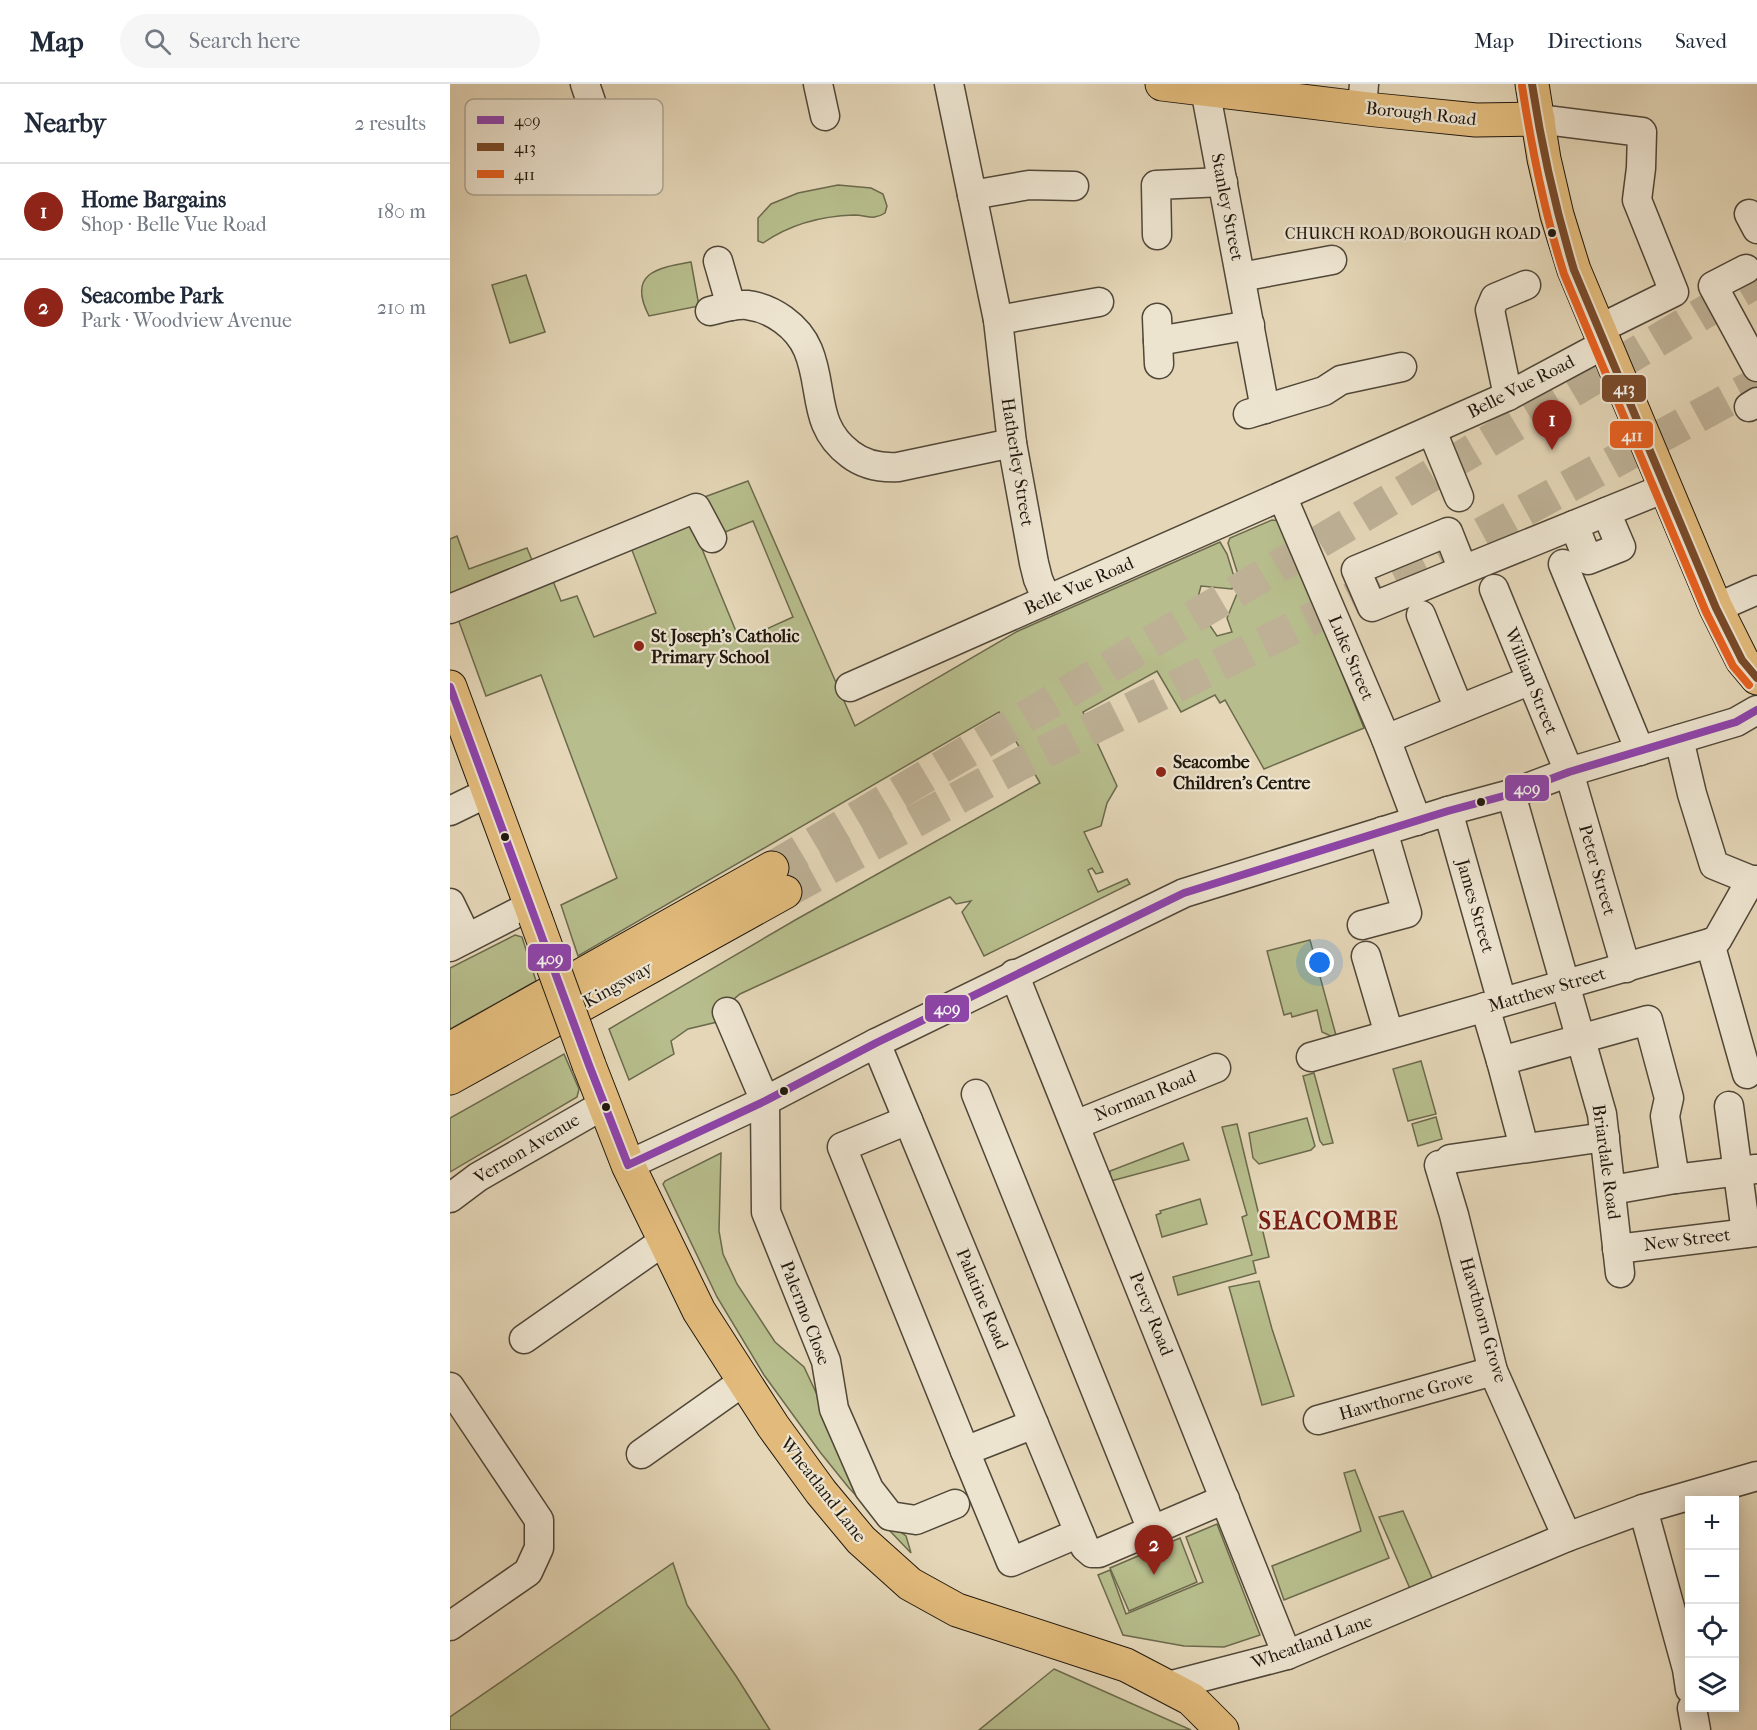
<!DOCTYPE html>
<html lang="en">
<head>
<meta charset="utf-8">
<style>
	body { margin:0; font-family:"IM FELL French Canon",serif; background:#f6f6f7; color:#1f2937 }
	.controls { position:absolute; right:18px; bottom:18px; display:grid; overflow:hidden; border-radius:0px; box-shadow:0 3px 15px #0003 }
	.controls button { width:54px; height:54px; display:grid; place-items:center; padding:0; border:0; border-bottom:2px solid #e0e1e3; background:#fff; color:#1f2937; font:30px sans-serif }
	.you { position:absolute; left:870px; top:879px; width:21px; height:21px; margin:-15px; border:4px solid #fff; border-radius:50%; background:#1a73e8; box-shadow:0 0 0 9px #1a73e833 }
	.badge { display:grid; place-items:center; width:39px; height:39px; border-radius:50%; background:#8f2418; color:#fff; font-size:20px; font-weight:700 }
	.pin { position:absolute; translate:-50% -50px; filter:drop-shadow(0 2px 3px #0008) }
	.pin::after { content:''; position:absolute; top:32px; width:21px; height:18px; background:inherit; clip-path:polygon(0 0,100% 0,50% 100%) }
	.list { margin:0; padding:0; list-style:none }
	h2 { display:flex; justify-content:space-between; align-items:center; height:78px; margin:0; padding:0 24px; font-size:26px }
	h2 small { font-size:20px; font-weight:400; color:#747a83 }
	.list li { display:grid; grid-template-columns:39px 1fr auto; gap:18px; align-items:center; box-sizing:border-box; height:96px; padding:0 24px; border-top:2px solid #e0e1e3 }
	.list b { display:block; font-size:22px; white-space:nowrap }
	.list p { margin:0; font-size:20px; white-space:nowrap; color:#747a83 }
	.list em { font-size:20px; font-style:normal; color:#747a83 }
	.icon { flex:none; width:33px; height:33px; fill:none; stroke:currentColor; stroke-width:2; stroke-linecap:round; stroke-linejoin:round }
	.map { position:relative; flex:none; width:1307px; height:1646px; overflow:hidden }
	header { display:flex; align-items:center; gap:36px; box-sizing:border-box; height:84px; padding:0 30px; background:#fff; border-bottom:2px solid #e0e1e3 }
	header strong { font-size:28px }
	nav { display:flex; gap:33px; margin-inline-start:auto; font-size:21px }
	.search { width:420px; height:54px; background:#f6f6f7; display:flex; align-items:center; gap:15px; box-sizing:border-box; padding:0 21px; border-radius:33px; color:#747a83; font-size:22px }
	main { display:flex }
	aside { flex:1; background:#fff }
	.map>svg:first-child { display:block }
	.green { fill:#b7bd8c; stroke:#6b6a4c; stroke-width:1.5 }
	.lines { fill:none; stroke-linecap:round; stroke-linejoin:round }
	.highway-tunnel { stroke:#bdb095; stroke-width:33; stroke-dasharray:33 16; stroke-linecap:butt }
	.minor-casing { stroke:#504738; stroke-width:31 }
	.major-casing { stroke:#1f170d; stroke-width:35 }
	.highway-casing { stroke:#1f170d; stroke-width:35 }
	.minor { stroke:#ede4d0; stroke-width:28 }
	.major { stroke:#e2bb7c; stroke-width:33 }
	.highway { stroke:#e2bb7c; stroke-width:33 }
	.major-bridge-casing { stroke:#1f170d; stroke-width:35; stroke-linecap:butt }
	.major-bridge { stroke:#e2bb7c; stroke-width:33 }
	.bus-1-casing { stroke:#ede4d0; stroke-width:12 }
	.bus-2-casing { stroke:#ede4d0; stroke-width:12 }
	.bus-3-casing { stroke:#ede4d0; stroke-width:12 }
	.bus-1 { stroke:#8e44ad; stroke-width:8 }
	.bus-2 { stroke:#7a4b2a; stroke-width:8 }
	.bus-3 { stroke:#e76121; stroke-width:8 }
	.bus-dot { fill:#1f170d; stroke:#ede4d0; stroke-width:2 }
	.poi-dot { fill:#8f2418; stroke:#ede4d0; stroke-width:2 }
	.labels { text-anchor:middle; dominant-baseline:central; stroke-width:4.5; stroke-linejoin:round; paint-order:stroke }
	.bus-label { font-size:16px; fill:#1f170d; stroke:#ede4d0; text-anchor:end }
	.street-label { font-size:18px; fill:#1f170d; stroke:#ede4d0 }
	.poi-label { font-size:18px; font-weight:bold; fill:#1f170d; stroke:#ede4d0; text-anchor:start }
	.district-label { font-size:24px; font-weight:bold; letter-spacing:1.5px; fill:#7a1f14; stroke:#ede4d0 }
	.key { fill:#ede4d0; stroke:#afa696; stroke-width:1.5 }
	.key-label { font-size:16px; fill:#1f170d }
	.line-badge { stroke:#ede4d0; stroke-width:2 }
	.badge-label { font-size:16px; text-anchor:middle; font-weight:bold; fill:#fff }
</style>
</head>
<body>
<header>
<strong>Map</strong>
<div class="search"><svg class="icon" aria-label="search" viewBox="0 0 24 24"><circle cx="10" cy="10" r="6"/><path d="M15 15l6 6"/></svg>Search here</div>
<nav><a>Map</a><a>Directions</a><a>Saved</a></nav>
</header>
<main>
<aside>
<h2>Nearby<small>2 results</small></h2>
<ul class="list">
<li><span class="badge">1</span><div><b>Home Bargains</b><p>Shop · Belle Vue Road</p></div><em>180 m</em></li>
<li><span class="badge">2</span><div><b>Seacombe Park</b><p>Park · Woodview Avenue</p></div><em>210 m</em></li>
</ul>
</aside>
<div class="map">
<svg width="1307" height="1646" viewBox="0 0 1307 1646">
	<rect width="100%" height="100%" fill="#e4d6b7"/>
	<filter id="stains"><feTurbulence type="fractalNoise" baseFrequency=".00333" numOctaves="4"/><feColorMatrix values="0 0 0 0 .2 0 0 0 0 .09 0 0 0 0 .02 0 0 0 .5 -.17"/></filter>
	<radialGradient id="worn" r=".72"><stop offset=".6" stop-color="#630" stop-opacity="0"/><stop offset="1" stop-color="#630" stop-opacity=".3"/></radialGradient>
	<g class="green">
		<path d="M388,101L421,104L433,110L437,122L435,129C423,137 417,131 404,131C372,132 339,141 313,159L308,157V134L321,120L348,109Z"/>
		<path d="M241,178L249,222L199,232C177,189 207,184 241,178Z"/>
		<path d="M76,191L95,248L60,259L42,201Z"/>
		<path d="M298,397L405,642L568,547L770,458L777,470L785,496L782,505L751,502L746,521L767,552L782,548L777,534L791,500L778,459L780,454L822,436L831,437L914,644L814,685L775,616L770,619L765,611L731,628L707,587L633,628L667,702L657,719L651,742L634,748L653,788L646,790L642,784L638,786L648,808L677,795L680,800L534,872L512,828L521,817L506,820L500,813L290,910L271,926L267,938L238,945L221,957L224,970L179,996L159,945L347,835L590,699L549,628L128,872L111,821L167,794L91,591L36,612L8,535L101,492L111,517L127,512L144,553L206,529L180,461L250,434V460L290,557L343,533L303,437L265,452L249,415Z"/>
		<path d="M7,452L19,485L77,464L82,476L0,509V455Z"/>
		<path d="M65,851L72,853L86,897L0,945V884Z"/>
		<path d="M860,856L887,955L872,948L867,926L842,933L841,929L834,931L817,867Z"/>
		<path d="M114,970L129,1005L127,1013L0,1088V1034Z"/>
		<path d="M971,977L986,1030L958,1037L943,985Z"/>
		<path d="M864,989L883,1059L873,1061L870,1057L853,992Z"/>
		<path d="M986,1033L992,1055L968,1062L962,1040Z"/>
		<path d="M857,1034L865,1062L861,1066L809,1080L803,1074L799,1049Z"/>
		<path d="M787,1040L819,1173L803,1177L806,1189L728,1211L723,1193L802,1171L792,1133L797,1131L772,1043Z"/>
		<path d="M733,1059L739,1076L661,1097L660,1087Z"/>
		<path d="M271,1069L269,1147L273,1170L287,1200L325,1258L354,1283L410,1402L436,1437L456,1452L461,1469L399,1404L370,1368L314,1291L267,1213L213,1100L215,1097Z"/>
		<path d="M750,1115L757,1140L712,1153L706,1131L711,1129L710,1127Z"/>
		<path d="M809,1197L822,1245L844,1312L812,1321L779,1203Z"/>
		<path d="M905,1386L939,1474L834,1516L822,1482L911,1447L894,1389Z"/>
		<path d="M953,1427L983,1496L961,1507L929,1433Z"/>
		<path d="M767,1440L810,1551L774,1563L734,1562L673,1551L648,1491L660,1486L676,1530L753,1498L736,1453Z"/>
		<path d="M730,1454L747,1498L679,1527L660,1484Z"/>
		<path d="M223,1479L237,1521L286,1592L320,1646H0V1633Z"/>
		<path d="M604,1585L741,1646H529Z"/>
	</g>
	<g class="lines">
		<g class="highway-tunnel">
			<path d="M322,784L1307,197"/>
			<path d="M335,808L568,681L1018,457L1307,300"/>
		</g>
		<defs>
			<g id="minor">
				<path d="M368,0L375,32"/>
				<path d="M499,0L548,236L562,359L584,479L588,495L597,516"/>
				<path d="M755,5L815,325"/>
				<path d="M912,25L914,0"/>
				<path d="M1088,35L1192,48L1191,84L1187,116L1224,208L1149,245"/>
				<path d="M113,57L150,44L135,0"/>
				<path d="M522,111L579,101L624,102"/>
				<path d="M1299,130L1307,145"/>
				<path d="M707,151L706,101L773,98"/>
				<path d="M268,177L281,222"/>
				<path d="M1296,185L1263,202L1307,283"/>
				<path d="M791,193L882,176"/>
				<path d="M260,227C272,224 285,220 297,221C322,224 348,242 358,266C374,304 362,342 400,370C414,381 430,384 448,383L562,359"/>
				<path d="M707,234L709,280"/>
				<path d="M548,236L649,218"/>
				<path d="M708,257L800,241"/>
				<path d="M1058,312L1040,226L1045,214L1076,201"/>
				<path d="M1299,323L1307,318"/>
				<path d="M798,330L874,307L891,296L952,283"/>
				<path d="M982,347L1009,413"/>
				<path d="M832,412L936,655L967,737"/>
				<path d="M1124,441L1138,476L1171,463L1156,428"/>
				<path d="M1113,480L1190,667"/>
				<path d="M1013,486L998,448L906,486L922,523L1215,404"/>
				<path d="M1044,505L1119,688L1176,884"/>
				<path d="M1266,524L1307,506"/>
				<path d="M0,525L246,424L262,454"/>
				<path d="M971,531L1009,625"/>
				<path d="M400,603L1058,312L1155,260"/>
				<path d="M936,655L1081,596"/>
				<path d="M1229,655L1242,710L1264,781L1301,796H1307"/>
				<path d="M1061,710L1152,1030L1170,1189"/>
				<path d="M0,727L39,708"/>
				<path d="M998,727L1052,918"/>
				<path d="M0,819L17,854"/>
				<path d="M912,841L957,829L933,747"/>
				<path d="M1260,859L1297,990"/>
				<path d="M0,863L80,822"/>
				<path d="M916,872L939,950"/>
				<path d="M564,890L837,1571"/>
				<path d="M1035,923L1051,977"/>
				<path d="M277,928L315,1017L316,1128L376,1277L384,1325L419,1405L440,1432L466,1436L505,1420"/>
				<path d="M426,959L635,1463L642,1469H649L775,1415"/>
				<path d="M861,973L1260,859L1267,856L1301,796"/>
				<path d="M526,1010L702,1446"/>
				<path d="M1279,1022L1296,1149"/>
				<path d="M458,1036L392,1063L515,1367L584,1340"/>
				<path d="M625,1041L766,984"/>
				<path d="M1074,1063L1051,977L1198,936L1219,1014L1215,1032L1225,1095L1162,1106"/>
				<path d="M1000,1075L1155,1053"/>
				<path d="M178,1081L315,1017L426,959L734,809L998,727L1061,710L1119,688L1286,638L1307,626"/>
				<path d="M989,1081L1004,1131L1043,1287L1117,1453"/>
				<path d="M1225,1095L1306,1085"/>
				<path d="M0,1114L28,1093L155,1020"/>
				<path d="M1167,1165L1307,1148"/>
				<path d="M74,1255L214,1157"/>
				<path d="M0,1303L89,1436V1464L78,1488L0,1542"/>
				<path d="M868,1336L1043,1287"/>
				<path d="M515,1367L561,1478L629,1449"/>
				<path d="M191,1370L294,1297"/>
				<path d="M1193,1425L1237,1585L1240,1605"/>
				<path d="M718,1602L837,1571L1117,1453L1193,1425L1307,1392"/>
				<path d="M1242,1624L1246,1646"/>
			</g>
			<g id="major">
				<path d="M712,0L926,26L1026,36L1088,35"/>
				<path d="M1082,0L1094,75L1107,131L1124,186L1266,524L1292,576L1307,594"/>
				<path d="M0,603L85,833"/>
				<path d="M139,981L178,1081L249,1227L323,1342L371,1408L411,1456L460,1500L507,1526L676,1581L741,1615L772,1646"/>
			</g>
			<g id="highway">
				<path d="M0,965L322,784"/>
				<path d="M0,994L335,808"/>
			</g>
		</defs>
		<use href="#minor" class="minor-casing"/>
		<use href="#major" class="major-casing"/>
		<use href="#highway" class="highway-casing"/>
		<use href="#minor" class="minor"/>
		<use href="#major" class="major"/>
		<use href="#highway" class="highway"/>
		<defs>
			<path id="major-bridge" d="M85,833L139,981"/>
		</defs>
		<use href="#major-bridge" class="major-bridge-casing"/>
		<use href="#major-bridge" class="major-bridge"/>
		<defs>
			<path id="bus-1" d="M0,603L139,981L178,1081L315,1017L426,959L734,809L998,727L1061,710L1119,688L1286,638L1307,626"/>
			<path id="bus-2" d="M1082,0C1092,65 1105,123 1124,186L1266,524L1292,576L1307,594"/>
			<path id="bus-3" d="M1072,2C1082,66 1094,128 1114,190L1256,528L1283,582L1299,601"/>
		</defs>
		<use href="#bus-1" class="bus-1-casing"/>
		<use href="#bus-2" class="bus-2-casing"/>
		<use href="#bus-3" class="bus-3-casing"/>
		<use href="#bus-1" class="bus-1"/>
		<use href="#bus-2" class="bus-2"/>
		<use href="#bus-3" class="bus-3"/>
	</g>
	<g class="bus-dot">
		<circle cx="1102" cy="149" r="5"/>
		<circle cx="1031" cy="718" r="5"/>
		<circle cx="55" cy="753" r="5"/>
		<circle cx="334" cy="1007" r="5"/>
		<circle cx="156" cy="1023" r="5"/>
	</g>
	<g class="poi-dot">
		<circle cx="189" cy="562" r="6"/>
		<circle cx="711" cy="688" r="6"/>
	</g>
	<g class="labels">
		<g class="bus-label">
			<text x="1091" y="149">CHURCH ROAD/BOROUGH ROAD</text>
		</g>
		<g class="street-label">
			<text transform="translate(971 30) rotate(6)">Borough Road</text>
			<text transform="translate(777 123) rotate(79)">Stanley Street</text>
			<text transform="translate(1071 303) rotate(-27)">Belle Vue Road</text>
			<text transform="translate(567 378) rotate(81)">Hatherley Street</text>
			<text transform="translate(629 502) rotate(-24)">Belle Vue Road</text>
			<text transform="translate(901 574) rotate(67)">Luke Street</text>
			<text transform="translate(1081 597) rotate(68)">William Street</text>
			<text transform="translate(1147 786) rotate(74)">Peter Street</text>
			<text transform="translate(1025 822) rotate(74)">James Street</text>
			<text transform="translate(168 901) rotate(-29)">Kingsway</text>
			<text transform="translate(1097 906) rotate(-16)">Matthew Street</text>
			<text transform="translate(695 1012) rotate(-22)">Norman Road</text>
			<text transform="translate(77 1065) rotate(-31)">Vernon Avenue</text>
			<text transform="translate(1156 1078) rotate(82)">Briardale Road</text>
			<text transform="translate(1237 1156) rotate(-7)">New Street</text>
			<text transform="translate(532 1215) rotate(67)">Palatine Road</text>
			<text transform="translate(355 1229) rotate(69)">Palermo Close</text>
			<text transform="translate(701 1230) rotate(68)">Percy Road</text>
			<text transform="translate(1033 1236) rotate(74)">Hawthorn Grove</text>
			<text transform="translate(956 1312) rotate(-16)">Hawthorne Grove</text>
			<text transform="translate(373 1406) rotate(52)">Wheatland Lane</text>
			<text transform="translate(862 1558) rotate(-20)">Wheatland Lane</text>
		</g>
		<g class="poi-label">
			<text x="201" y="552">St Joseph's Catholic<tspan x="201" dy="21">Primary School</tspan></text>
			<text x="723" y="678">Seacombe<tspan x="723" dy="21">Children's Centre</tspan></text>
		</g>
		<g class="district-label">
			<text x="879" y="1137">SEACOMBE</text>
		</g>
	</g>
	<rect x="15" y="15" width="198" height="96" rx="9" class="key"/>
	<rect x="27" y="32" width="27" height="8" fill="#8e44ad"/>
	<rect x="27" y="59" width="27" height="8" fill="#7a4b2a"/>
	<rect x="27" y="86" width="27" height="8" fill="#e76121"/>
	<g class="key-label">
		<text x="64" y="42">409</text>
		<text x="64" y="69">413</text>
		<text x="64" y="96">411</text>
	</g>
	<g class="line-badge">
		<rect x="1151" y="290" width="46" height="29" rx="6" fill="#7a4b2a"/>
		<rect x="1159" y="336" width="45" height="29" rx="6" fill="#e76121"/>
		<rect x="1054" y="690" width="46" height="28" rx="6" fill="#8e44ad"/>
		<rect x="77" y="859" width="45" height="29" rx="6" fill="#8e44ad"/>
		<rect x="474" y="910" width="46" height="29" rx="6" fill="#8e44ad"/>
	</g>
	<g class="badge-label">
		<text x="1174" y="310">413</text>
		<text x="1182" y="357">411</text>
		<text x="1077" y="710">409</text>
		<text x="100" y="880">409</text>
		<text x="497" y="930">409</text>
	</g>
	<rect width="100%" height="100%" filter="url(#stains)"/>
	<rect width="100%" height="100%" fill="url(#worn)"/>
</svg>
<div class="controls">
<button>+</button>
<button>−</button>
<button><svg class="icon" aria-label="locate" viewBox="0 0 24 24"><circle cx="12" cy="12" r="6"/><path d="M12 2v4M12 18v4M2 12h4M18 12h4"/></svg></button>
<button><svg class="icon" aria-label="layers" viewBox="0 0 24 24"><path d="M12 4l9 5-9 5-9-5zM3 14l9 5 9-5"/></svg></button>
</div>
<div class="you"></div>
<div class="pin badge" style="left:1102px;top:366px">1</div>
<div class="pin badge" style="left:704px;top:1491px">2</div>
</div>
</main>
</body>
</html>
